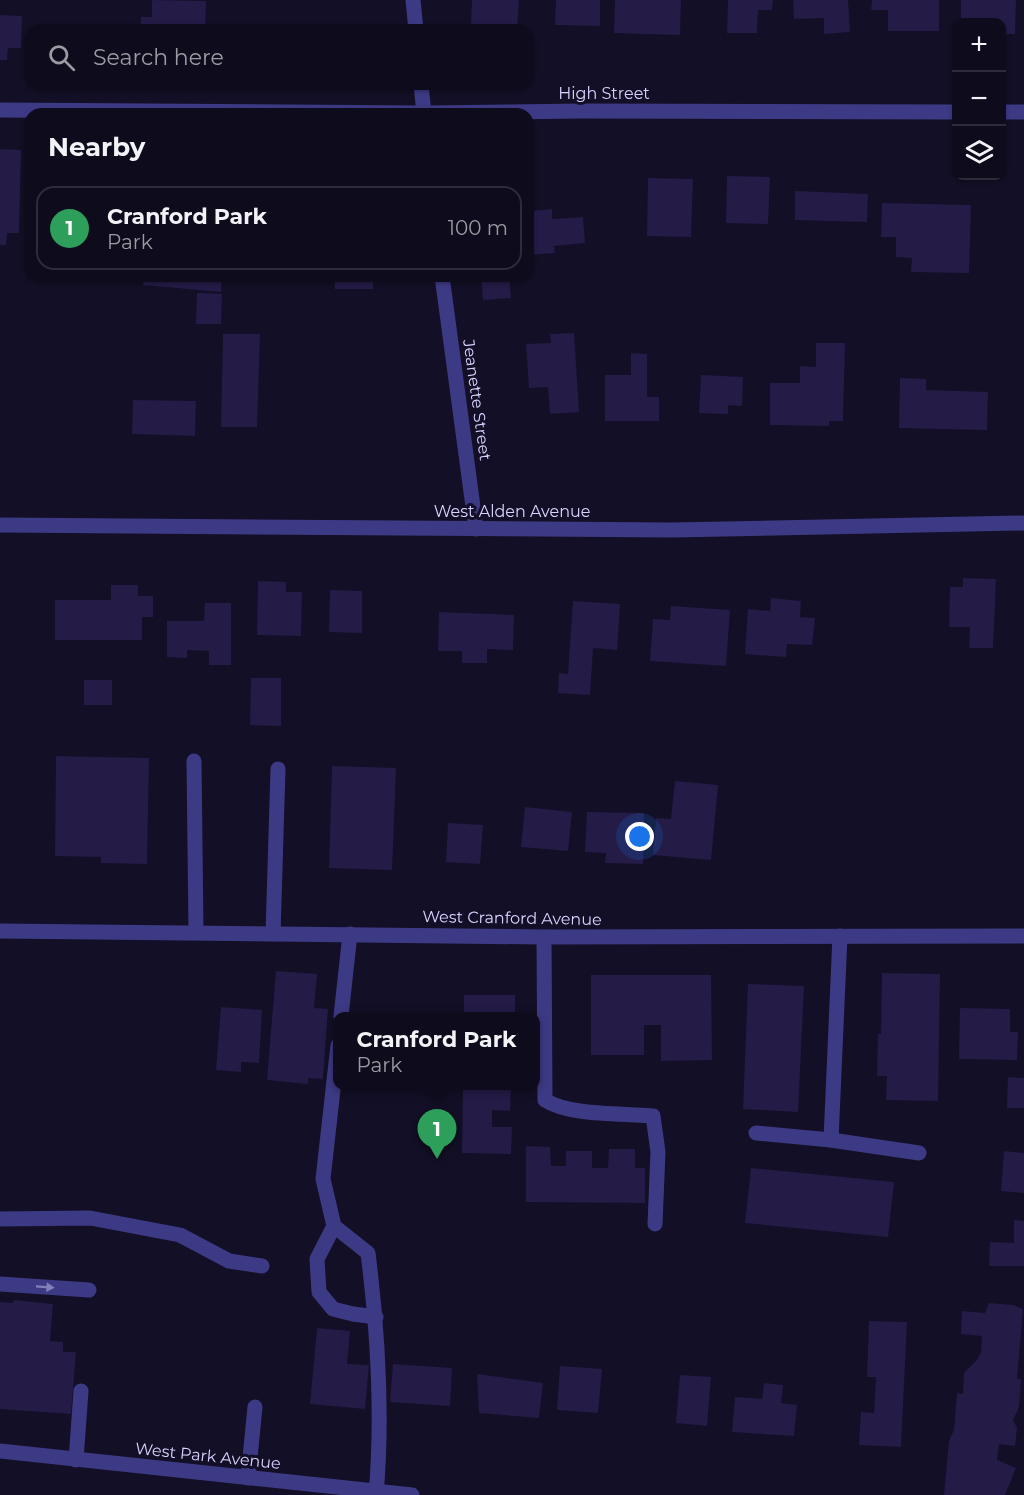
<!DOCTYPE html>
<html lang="en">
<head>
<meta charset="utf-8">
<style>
	body { margin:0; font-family:Montserrat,sans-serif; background:#171425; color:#f1f3f6 }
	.controls { position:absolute; right:18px; top:18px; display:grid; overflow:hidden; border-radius:12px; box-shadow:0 2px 4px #0004 }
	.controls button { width:54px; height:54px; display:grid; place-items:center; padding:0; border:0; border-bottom:2px solid #2e2b3b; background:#0e0b1c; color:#f1f3f6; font:30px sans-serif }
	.you { position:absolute; left:640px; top:837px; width:21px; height:21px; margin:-15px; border:4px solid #fff; border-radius:50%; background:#1a73e8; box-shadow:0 0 0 9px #1a73e833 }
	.badge { display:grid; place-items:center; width:39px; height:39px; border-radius:50%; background:#00e5ff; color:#fff; font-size:20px; font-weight:700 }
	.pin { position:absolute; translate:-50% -50px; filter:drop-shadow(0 2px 3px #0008) }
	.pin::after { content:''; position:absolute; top:32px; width:21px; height:18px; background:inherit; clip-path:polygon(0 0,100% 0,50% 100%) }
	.popup { position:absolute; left:333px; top:1012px; width:207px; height:78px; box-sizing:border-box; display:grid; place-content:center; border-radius:12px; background:#0e0b1c; filter:drop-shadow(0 2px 4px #0005); font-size:20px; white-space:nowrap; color:#9b9ba3 }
	.popup b { font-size:22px; color:#f1f3f6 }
	.popup::after { content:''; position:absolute; left:50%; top:100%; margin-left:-12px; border:12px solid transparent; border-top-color:#0e0b1c }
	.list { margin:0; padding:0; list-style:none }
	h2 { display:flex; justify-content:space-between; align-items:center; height:78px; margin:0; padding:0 24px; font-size:26px }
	h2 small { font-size:20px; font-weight:400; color:#9b9ba3 }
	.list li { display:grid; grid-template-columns:39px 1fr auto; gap:18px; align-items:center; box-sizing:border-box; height:84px; margin:0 12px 12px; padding:0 12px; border:2px solid #2e2b3b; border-radius:18px }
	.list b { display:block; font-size:22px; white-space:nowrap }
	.list p { margin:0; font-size:20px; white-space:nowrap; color:#9b9ba3 }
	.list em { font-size:20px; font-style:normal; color:#9b9ba3 }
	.icon { flex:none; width:33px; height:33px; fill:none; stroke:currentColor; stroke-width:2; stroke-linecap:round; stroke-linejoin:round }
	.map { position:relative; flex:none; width:1024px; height:1495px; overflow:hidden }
	.search { position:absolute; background:#0e0b1c; box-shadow:0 2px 4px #0004; left:24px; top:24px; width:510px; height:66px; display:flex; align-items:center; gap:15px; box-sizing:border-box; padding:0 21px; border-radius:18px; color:#9b9ba3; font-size:22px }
	.panel { position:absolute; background:#0e0b1c; box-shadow:0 2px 4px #0004; left:24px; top:108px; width:510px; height:174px; border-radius:18px }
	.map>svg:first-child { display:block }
	.building { fill:#241b47 }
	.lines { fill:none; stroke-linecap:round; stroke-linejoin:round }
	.minor { stroke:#3d3a85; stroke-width:15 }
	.oneway { fill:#837fbc }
	.labels { text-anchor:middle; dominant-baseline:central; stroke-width:6; stroke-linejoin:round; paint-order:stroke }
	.street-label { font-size:16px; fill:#d9d4ff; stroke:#130f26 }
</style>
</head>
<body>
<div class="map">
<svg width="1024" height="1495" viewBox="0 0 1024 1495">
	<rect width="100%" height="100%" fill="#130f26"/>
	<g class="building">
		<path d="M152,0L206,1L205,30H141V17H152Z"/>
		<path d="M472,0H519L517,30H487V25H471Z"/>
		<path d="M556,0H600V26L555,25Z"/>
		<path d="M615,0H681L680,35L614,33Z"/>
		<path d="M728,0H773L772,10H758L757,33H727Z"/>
		<path d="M793,0H848L850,32L824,34V18L794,19Z"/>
		<path d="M872,0H939V31H888V10H871Z"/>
		<path d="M961,0H1016L1015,34H1002V22H961Z"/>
		<path d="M0,15L22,16L21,48H8L7,60H0Z"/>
		<path d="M0,149L21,150L19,233H7L6,245H0Z"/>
		<path d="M727,176L770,177L768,224L726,223Z"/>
		<path d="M648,178L693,179L691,237L647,236Z"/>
		<path d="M795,191L868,194L867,222L795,220Z"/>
		<path d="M528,203H530L531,211L552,209V219L583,217L585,243L554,246L555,253L528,255Z"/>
		<path d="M882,203L971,205L969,273L911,272L912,258L896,257V237H881Z"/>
		<path d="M144,276H222L221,292L143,285Z"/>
		<rect x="335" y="276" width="38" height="13"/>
		<path d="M481,276H509L511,298L483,300Z"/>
		<path d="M197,293L222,294L221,324H196Z"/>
		<path d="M574,333L579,412L550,414L548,387L529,388L526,344L551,343L550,334Z"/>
		<path d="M223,334H260L257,427H221Z"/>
		<path d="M816,343H845L843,421H829V426L770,425V383H800V366L816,367Z"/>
		<path d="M631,353L647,354V397H659V421H605V375H631Z"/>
		<path d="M701,375L743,377L742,406L728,405V414L699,413Z"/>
		<path d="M900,378L926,379V390L988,392L987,430L899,428Z"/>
		<path d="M133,400L196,401L195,436L132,434Z"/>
		<path d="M963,578L996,579L993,648H969L970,627H949L950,587H963Z"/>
		<path d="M258,581L286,582V592H302L301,636L257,635Z"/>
		<path d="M111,585H138V596H153V617H142V640H55V600H111Z"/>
		<path d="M330,590L362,591V633L329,632Z"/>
		<path d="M771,598L801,601L800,617L815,618L812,645L787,644L786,657L745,654L748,609L770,611Z"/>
		<path d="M573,601L620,604L617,650L593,648L590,695L558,693L559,673L568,674Z"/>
		<path d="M205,603H231V665H209V651L187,650V658L167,657V621H204Z"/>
		<path d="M671,606L730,610L726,666L650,661L653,619L670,620Z"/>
		<path d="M439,612L514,615L513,650L487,649V663H462V651H438Z"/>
		<path d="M251,678H281V726L250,725Z"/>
		<rect x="84" y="680" width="28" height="25"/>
		<path d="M56,756L149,758L147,864L101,863V857L55,856Z"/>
		<path d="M332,766L396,768L392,870L329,868Z"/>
		<path d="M675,781L718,785L711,860L653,855L656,818L671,819Z"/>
		<path d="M525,807L572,812L568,851L521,847Z"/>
		<path d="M587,812L644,813L643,864L605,863L606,853L585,852Z"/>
		<path d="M448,823L483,825L480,864L446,862Z"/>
		<path d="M276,971L317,974L314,1008L328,1009L323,1079L308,1078V1084L267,1080Z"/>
		<path d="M882,973L940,974L938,1101L886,1100L887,1076H877L878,1034H881Z"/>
		<path d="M591,975H711L712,1060L661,1061V1025H644V1055H591Z"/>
		<path d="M748,984L804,986L798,1112L743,1109Z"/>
		<rect x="464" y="995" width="51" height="21"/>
		<path d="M221,1007L262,1010L259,1063L241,1062V1072L216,1070Z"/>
		<path d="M960,1008L1010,1009V1032H1018L1017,1060L959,1059Z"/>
		<path d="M1008,1077L1024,1078V1108H1007Z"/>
		<path d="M463,1086H511L510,1111L492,1110V1127H512L511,1154L462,1153Z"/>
		<path d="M526,1146L550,1147L551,1166H566V1151H592V1168H608L609,1149H635V1168H645V1203L526,1202Z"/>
		<path d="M1004,1151L1024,1153V1193L1001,1191Z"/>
		<path d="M751,1168L894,1182L888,1237L745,1223Z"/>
		<path d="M1014,1220L1024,1221V1266H989L990,1242L1014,1243Z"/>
		<path d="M14,1300L53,1304L50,1341L63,1342V1352H76L71,1414L0,1409V1302L13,1303Z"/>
		<path d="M989,1303L1013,1305L1023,1309L1017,1379H1021L1019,1407L1013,1420L1017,1428L1015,1446L999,1444L997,1460L1016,1468L1005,1495H944L949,1441L954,1430L957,1393L963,1394L964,1373L977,1360L981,1352L982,1336L961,1334L962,1311L985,1313Z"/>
		<path d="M869,1321L907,1322L901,1447L859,1445L861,1412L874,1413L876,1377H867Z"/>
		<path d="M317,1328L350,1331L347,1364L369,1365L365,1409L310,1404Z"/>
		<path d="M393,1364L452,1368L450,1406L390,1402Z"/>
		<path d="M560,1366L602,1369L598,1413L557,1410Z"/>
		<path d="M477,1374L543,1383L539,1418L479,1413Z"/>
		<path d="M680,1375L711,1377L707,1426L676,1423Z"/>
		<path d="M764,1383L783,1385L781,1403L797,1405L794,1436L732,1432L735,1397L762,1399Z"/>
	</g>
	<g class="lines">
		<g class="minor">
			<path d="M413,0L416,30"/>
			<path d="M421,84L424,114"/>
			<path d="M0,110L424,113L581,111L956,112"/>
			<path d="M1002,112H1024"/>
			<path d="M442,276L476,529"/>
			<path d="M0,525L672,530L1024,523"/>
			<path d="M194,761L196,932"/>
			<path d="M0,931L544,937L1024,936"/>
			<path d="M273,934L278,769"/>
			<path d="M840,936L831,1140L919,1153"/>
			<path d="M544,937L545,1100C569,1116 623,1113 653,1116L658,1152L655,1224"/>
			<path d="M341,1016L350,934"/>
			<path d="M338,1045L323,1179L334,1226L368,1253C378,1333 383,1415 376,1495"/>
			<path d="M756,1133L831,1140"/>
			<path d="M0,1219L90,1218L180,1235L229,1261L262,1266"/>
			<path d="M334,1226L317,1259L319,1292L333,1309L353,1314L376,1317"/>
			<path d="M0,1284L89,1290"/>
			<path d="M0,1451L412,1495"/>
			<path d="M76,1460L81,1391"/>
			<path d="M248,1478L255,1407"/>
		</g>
	</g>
	<defs><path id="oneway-solid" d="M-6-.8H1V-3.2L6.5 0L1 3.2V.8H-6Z" transform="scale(1.5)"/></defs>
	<use class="oneway" href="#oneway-solid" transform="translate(45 1287) rotate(4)"/>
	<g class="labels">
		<g class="street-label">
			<text x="604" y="93">High Street</text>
			<text transform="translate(477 400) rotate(82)">Jeanette Street</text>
			<text x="512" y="511">West Alden Avenue</text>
			<text transform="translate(512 918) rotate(1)">West Cranford Avenue</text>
			<text transform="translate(208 1456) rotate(6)">West Park Avenue</text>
		</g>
	</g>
</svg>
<div class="controls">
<button>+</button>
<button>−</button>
<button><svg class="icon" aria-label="layers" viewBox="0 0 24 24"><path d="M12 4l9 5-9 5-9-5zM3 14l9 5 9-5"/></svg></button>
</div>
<div class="you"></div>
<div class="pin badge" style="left:437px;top:1159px;background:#2e9e5b">1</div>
<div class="popup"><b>Cranford Park</b>Park</div>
<div class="search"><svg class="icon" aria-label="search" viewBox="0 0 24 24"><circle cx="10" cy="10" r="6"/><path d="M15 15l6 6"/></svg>Search here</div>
<section class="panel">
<h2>Nearby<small></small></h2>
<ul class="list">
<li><span class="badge" style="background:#2e9e5b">1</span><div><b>Cranford Park</b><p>Park</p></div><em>100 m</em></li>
</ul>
</section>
</div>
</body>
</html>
